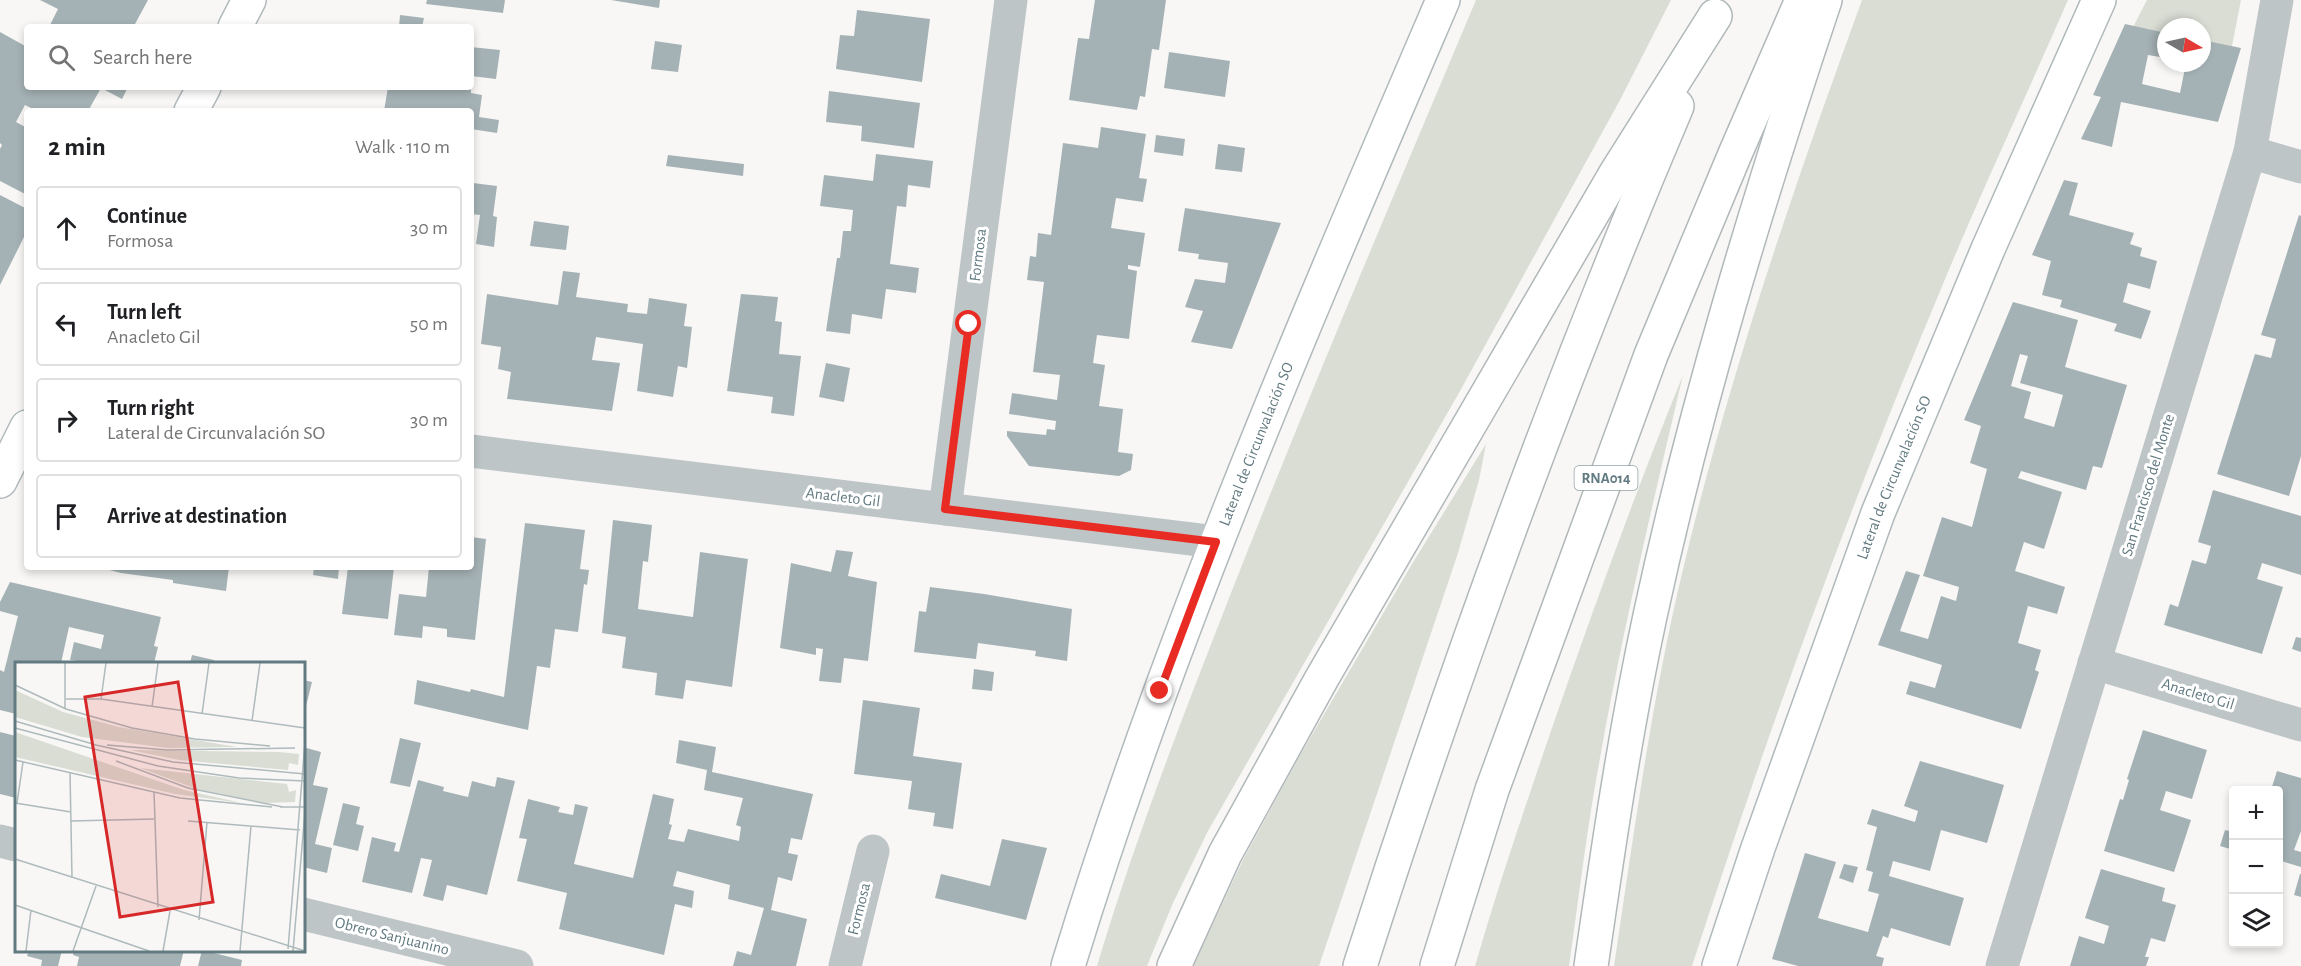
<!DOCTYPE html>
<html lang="en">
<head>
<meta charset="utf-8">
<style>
	body { margin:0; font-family:"Alegreya Sans",sans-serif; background:#f2f2f2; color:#202124 }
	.controls { position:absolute; right:18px; bottom:18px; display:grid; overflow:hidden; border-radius:6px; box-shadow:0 3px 9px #0003 }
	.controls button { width:54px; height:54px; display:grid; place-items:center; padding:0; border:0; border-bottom:2px solid #e0e0e0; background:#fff; color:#202124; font:30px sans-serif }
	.compass { position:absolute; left:2157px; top:18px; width:54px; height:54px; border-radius:50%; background:#fff; box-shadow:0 3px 9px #0003; rotate:99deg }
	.stop { position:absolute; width:18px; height:18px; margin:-14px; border:4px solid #e82c24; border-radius:50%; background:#fff }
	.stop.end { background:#e82c24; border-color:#fff; box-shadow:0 2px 6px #0008 }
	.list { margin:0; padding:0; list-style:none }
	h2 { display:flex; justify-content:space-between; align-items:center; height:78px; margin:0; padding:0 24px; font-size:26px }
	h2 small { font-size:20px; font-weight:400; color:#757577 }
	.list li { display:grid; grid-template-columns:39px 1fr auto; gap:18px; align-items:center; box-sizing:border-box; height:84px; margin:0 12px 12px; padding:0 12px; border:2px solid #e0e0e0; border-radius:6px }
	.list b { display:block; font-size:22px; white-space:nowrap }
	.list p { margin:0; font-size:20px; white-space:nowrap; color:#757577 }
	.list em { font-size:20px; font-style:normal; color:#757577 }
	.icon { flex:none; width:33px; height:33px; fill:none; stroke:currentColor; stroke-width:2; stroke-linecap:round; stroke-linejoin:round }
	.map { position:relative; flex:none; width:2301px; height:966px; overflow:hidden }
	.search { position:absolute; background:#fff; box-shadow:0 3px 9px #0003; left:24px; top:24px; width:450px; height:66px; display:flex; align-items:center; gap:15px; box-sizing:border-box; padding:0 21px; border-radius:6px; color:#757577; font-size:22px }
	.panel { position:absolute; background:#fff; box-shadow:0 3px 9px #0003; left:24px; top:108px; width:450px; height:462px; border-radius:6px }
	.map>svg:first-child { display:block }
	.green { fill:#d9ddd4 }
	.building { fill:#a5b2b5; fill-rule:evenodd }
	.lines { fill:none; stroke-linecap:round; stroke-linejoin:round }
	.secondary-casing { stroke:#b0b9bc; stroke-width:36 }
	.highway-casing { stroke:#b1b8ba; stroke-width:36 }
	.street { stroke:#bec5c7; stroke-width:33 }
	.secondary { stroke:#fff; stroke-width:33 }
	.highway { stroke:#fff; stroke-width:33 }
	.route { stroke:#e82c24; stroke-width:8 }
	.labels { text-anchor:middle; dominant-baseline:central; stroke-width:6; stroke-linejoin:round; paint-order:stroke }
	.shield { fill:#fff; stroke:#91a2a7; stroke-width:1.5 }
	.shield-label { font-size:15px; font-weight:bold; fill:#627a81 }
	.street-label { font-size:16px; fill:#627a81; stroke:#fff }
	.inset-road { fill:none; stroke:#aebabc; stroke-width:1.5 }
	.view { fill:#d62828; fill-opacity:0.15; stroke:#d62828; stroke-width:3 }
	.inset-edge { fill:none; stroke:#627a81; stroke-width:3 }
</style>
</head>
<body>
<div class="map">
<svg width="2301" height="966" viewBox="0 0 2301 966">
	<rect width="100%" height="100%" fill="#f8f7f5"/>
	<g class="green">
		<path d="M1476,0H1671L1620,100L1460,391L1208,831L1173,903L1147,966H1097C1135,839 1183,716 1231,593C1309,394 1393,197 1476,0Z"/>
		<path d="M1862,0H2068C2025,99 1979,196 1938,296C1846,515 1765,740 1692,966H1614C1634,832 1652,697 1684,565C1730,373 1794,186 1862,0Z"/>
		<path d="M2147,0H2241L2231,51L2202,45V27H2166V38L2131,31Z"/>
		<path d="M1683,375C1653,502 1623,629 1600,758C1587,827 1579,897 1569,966H1475C1498,886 1525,807 1552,728C1593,609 1636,491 1683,375Z"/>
		<path d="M1486,444L1479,480L1458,553L1319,966H1193L1243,860L1299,757L1412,564Z"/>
	</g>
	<g class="building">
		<path d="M40,0H148L135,24L140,27H49L58,9Z"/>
		<path d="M427,0H505L503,13L426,4Z"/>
		<path d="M611,0H660L659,8Z"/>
		<path d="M1095,0H1166L1159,50L1152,49L1145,97L1140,96L1137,110L1069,100L1078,38L1089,39Z"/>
		<path d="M857,10L930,19L922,82L836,69L840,35L854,36Z"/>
		<path d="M400,15L424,18L422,27H399Z"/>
		<path d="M2125,24L2166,33V58L2148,55L2142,84L2180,93L2186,63H2202V40L2241,48L2218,122L2121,102L2112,147L2081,139L2101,97L2093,95Z"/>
		<path d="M0,32L27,47V87H128L122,99L101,88L88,111H37L25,105L16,122L27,128V195L0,181V149L2,145L0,143Z"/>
		<path d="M655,41L682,45L678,72L651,69Z"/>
		<path d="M471,47L500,50L496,79L471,76Z"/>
		<path d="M1169,52L1230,61L1225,97L1164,88Z"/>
		<path d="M388,87H471V93L482,95L479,117L499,120L497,133L471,129V111H384Z"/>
		<path d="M829,91L920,103L914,148L861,141L862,126L826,122Z"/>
		<path d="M1101,127L1146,134L1139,178L1147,179L1143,202L1116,198L1111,228L1145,233L1140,267L1128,265V269L1137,271L1129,339L1097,335L1093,363L1105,365L1099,406L1123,409L1118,452L1133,454L1131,470L1119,476L1029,466L1007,436V431L1046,435L1047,429L1055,430L1056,421L1009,414L1012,393L1057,400L1060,375L1033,372L1044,282L1027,280L1030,256L1036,257L1038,233L1051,235L1063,143L1098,148Z"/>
		<path d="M1156,135L1185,139L1183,156L1154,152Z"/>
		<path d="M1218,144L1245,148L1242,172L1215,169Z"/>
		<path d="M876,154L933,161L930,188L908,185L906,207L897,206L890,264L919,268L916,293L886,289L882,319L852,314L850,334L826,331L837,258H840L843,231H851L853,210L820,206L824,175L873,181Z"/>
		<path d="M668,155L744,164L743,176L666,166Z"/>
		<path d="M471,177L474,178L473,183L497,186L493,216L497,217L494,247L476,244L480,215L471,214Z"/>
		<path d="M2064,180L2078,183L2069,215L2134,233L2130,244L2142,248L2140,256L2157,261L2150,289L2128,283L2123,302L2151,311L2141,339L2114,331L2117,324L2060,307L2062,300L2042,295L2051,261L2032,255Z"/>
		<path d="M0,195L27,209V231L0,285Z"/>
		<path d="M1185,208L1281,223L1232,349L1191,342L1203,311L1185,307L1195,279L1225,283L1228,263L1198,259L1199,254L1178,251Z"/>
		<path d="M2299,215L2301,216V456L2289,496L2217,474L2255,354L2271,358L2276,339L2261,335Z"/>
		<path d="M534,221L569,226L566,250L530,246Z"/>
		<path d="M563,271L580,273L576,297L628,304L627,312L647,314L649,298L687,304L684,326L692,327L687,368L678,366L673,397L637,391L643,344L596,337L592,360L620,363L612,411L507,399L511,372L498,369L501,347L481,344L487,294L558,305Z"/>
		<path d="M741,294L778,297L775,321L782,322L779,354L801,356L794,416L771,413L773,397L727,391Z"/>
		<path d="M2013,302L2078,320L2065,367L2127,385L2102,468L2093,466L2086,490L2021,471L2018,478L2062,492L2044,549L2024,542L2015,571L2065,587L2057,614L2028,606L2018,643L2041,650L2035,670L2039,672L2021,729L1906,694L1910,681L1935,688L1942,665L1878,645L1906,571L1920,575L1900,631L1928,639L1941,596L1956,601L1959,587L1923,576L1942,517L1972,527L1987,469L1970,463L1981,426L1964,420ZM2020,354L2028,356L2020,383L2063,395L2054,427L2024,418L2031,392L2011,386Z"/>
		<path d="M826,363L850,368L844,402L819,397Z"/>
		<path d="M2213,490L2301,516V575L2262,563L2257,579L2283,587L2262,654L2164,625L2170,604L2178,607L2192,560L2206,564L2211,546L2198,542Z"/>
		<path d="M613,520L652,525L648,562L643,561L638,609L693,617L700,552L748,559L732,687L686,680L683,699L655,695L657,673L622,668L626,637L602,633Z"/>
		<path d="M525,523L585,530L580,569L589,570L587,585L584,584L578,632L555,629L550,668L537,666L528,730L414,704L417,680L470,692L471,689L504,697Z"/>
		<path d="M471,537L486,539L475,640L447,637V629L423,626L422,638L394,635L399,594L426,597L429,567H471Z"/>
		<path d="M836,550L853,552L848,576L877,582L868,661L844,658L841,683L819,681L823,649L816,648V655L780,648L791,563L831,572Z"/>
		<path d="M98,567H229L226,591L173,583V580L121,573Z"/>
		<path d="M314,567H339L338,579L313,575Z"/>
		<path d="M348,567H394L388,619L342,614Z"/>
		<path d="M10,582L161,617L154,646L158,647L154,663H76L77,661L70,660L74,642L101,649L104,635L69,627L61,663H16V714L0,710V670L4,672L18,616L0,611V602Z"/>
		<path d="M930,587L984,594L1072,609L1067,661L1035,656L1036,651L978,643L976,659L914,652L919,611L926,612Z"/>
		<path d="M2296,637L2301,638V652L2292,649Z"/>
		<path d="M192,655L214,660V663H190Z"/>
		<path d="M974,669L994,672L992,691L972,689Z"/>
		<path d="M303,680L312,682L304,714H303Z"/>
		<path d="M863,700L920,708L913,756L962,763L953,829L933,826L935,813L908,809L912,781L854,774Z"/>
		<path d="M2143,730L2207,750L2192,799L2166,791L2160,810L2191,820L2174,872L2104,851L2120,799L2123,800L2129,780L2127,779Z"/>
		<path d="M0,732L16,736V798L0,794Z"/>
		<path d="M400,738L421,743L410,787L390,783Z"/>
		<path d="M679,740L716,747L712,772L813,794L802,840L791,838L788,853L798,855L792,881L778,877L771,910L807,919L796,966H733L737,951L751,955L764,908L728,899L730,885L677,871L673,886L694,891L692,908L675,904L664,955L559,929L567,893L517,881L527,839L519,838L528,799L560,807L558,812L573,815L575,804L588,807L574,864L633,878L653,794L674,799L669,824L672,825L668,839L684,842L688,829L739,841L741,827L736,825L743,798L704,790L707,770L676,763Z"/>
		<path d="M303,747L321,752L313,785L328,788L315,844L332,848L327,873L303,867Z"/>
		<path d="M1920,761L2004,785L1987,843L1941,830L1930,871L1893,861L1889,876L1964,898L1950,946L1891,928L1888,938L1883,936L1876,956L1884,958L1882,966H1798L1772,959L1805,853L1836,862L1818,918L1868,932L1879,894L1868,891L1873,872L1866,870L1877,827L1867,824L1872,809L1915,822L1918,811L1904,806Z"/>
		<path d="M2277,771L2301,778V831L2294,850L2301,852V867L2278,860V790H2271Z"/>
		<path d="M497,777L515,781L487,895L447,885L443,901L423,896L432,860L421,858L412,893L362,882L372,837L396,843L394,851L399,852L418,780L444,787L443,791L468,797L472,781L495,787Z"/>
		<path d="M343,803L360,807L356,824L364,826L358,851L333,845Z"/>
		<path d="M2225,830L2234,832V850L2220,846Z"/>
		<path d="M1002,839L1047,848L1026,920L935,898L941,874L990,886Z"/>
		<path d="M1844,864L1858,867L1853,883L1839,878Z"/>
		<path d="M2101,869L2165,888L2162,901L2176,905L2165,942L2151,938L2145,957H2149L2146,966H2070L2079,936L2104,944L2109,926L2085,918Z"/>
		<path d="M2300,874H2301V897L2294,895Z"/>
		<path d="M29,950H62L58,966H41L42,960L27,956Z"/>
		<path d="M74,950H184L180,966H77L79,957L73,955Z"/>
		<path d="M202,950L242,960L241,966H198Z"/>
	</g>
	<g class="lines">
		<defs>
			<g id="secondary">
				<path d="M235,27L249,0"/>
				<path d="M191,111L204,87"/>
				<path d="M0,481L27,427"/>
				<path id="s1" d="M1068,966C1169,635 1307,317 1443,0"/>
				<path id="s2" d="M1719,966L1758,848L1878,513L1988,249L2099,0"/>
			</g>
			<g id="highway">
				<path d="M1174,966L1225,854L1322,678L1616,173L1715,16"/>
				<path d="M1360,966C1453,675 1557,388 1677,106"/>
				<path d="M1437,966L1492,790L1651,355L1735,154L1802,0"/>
				<path d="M1591,966C1608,849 1625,732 1650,616C1695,407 1757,203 1825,0"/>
			</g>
		</defs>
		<use href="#secondary" class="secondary-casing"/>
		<use href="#highway" class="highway-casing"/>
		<g class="street">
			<path d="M2250,152L2301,167"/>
			<path d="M471,451L1216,542"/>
			<path d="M945,509L1011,0"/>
			<path d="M2094,663L2301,725"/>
			<path d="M0,841L16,845"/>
			<path d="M303,914L517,966"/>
			<path d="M845,966L873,851"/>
			<path d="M2002,966L2250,152L2277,0"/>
		</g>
		<use href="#secondary" class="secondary"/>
		<use href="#highway" class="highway"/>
	</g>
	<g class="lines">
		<path class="route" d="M969,324L945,509L1216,542L1160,691"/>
	</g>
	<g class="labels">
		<rect class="shield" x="1574.5" y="466" width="63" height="24" rx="4.5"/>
		<g class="shield-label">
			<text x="1606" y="478">RNA014</text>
		</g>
		<g class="street-label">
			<text transform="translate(978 255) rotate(-83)">Formosa</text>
			<text stroke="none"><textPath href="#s1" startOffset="555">Lateral de Circunvalación SO</textPath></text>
			<text stroke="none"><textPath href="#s2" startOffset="519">Lateral de Circunvalación SO</textPath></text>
			<text transform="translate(2148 485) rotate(-73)">San Francisco del Monte</text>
			<text transform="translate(843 497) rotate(7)">Anacleto Gil</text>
			<text transform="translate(2198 694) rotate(17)">Anacleto Gil</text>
			<text transform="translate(859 909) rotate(-76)">Formosa</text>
			<text transform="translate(392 936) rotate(14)">Obrero Sanjuanino</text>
		</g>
	</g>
	<g transform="translate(15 662)">
		<rect width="290" height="290" fill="#f8f7f5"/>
		<path d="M0,28L48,50L104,65L222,85L153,86L67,75L0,55ZM0,70L169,128L227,141L160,132L0,95ZM115,88L264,90L284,92L283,103L274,101L273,108L164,98ZM125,106L272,122L274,130L281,128L280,140L251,141L182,127Z" fill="#d9ddd4"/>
		<path class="inset-road" d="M0,23L51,47L117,66L180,77L255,84M51,37H86L290,66M86,37L91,1M137,45L143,1M50,47V1M187,52L194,1M0,59L81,83L158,100L290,112M237,59L245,1M0,66L143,104L224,116L290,119M92,83L152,88L280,86M0,98L165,136L257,145M101,99L173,126L268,145M55,110L57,216M139,130L143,245M0,141L56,150M2,141L8,100M265,145H290M56,159L139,157M173,159L285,168M0,197L290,289M0,243L134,289M184,258L192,160M273,287L290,81M11,289L16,248M58,289L81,224M148,289L155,249M225,289L236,164M278,289L290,150"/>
		<path class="view" d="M163,20L198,240L105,255L70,35Z"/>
		<rect width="290" height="290" class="inset-edge"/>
	</g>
</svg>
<div class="controls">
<button>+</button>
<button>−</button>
<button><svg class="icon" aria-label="layers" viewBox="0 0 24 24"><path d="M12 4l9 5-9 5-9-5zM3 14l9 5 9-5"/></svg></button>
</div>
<svg class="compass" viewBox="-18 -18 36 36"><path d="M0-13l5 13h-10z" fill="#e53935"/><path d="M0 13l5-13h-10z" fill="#757577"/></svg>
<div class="stop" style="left:969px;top:324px"></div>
<div class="stop end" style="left:1160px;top:691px"></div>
<div class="search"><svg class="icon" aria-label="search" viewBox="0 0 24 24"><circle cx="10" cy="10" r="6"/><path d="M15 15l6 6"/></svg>Search here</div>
<section class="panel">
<h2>2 min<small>Walk · 110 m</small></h2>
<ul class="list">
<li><svg class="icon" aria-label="ahead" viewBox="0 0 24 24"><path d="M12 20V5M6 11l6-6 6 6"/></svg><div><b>Continue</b><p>Formosa</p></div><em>30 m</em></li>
<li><svg class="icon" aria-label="left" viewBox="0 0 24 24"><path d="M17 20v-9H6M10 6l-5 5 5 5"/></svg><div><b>Turn left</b><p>Anacleto Gil</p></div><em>50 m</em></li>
<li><svg class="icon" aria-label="right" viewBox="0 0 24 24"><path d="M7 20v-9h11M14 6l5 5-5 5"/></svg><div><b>Turn right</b><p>Lateral de Circunvalación SO</p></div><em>30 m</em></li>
<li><svg class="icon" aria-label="arrive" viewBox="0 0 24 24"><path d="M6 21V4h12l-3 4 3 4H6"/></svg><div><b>Arrive at destination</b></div></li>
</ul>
</section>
</div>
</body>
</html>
